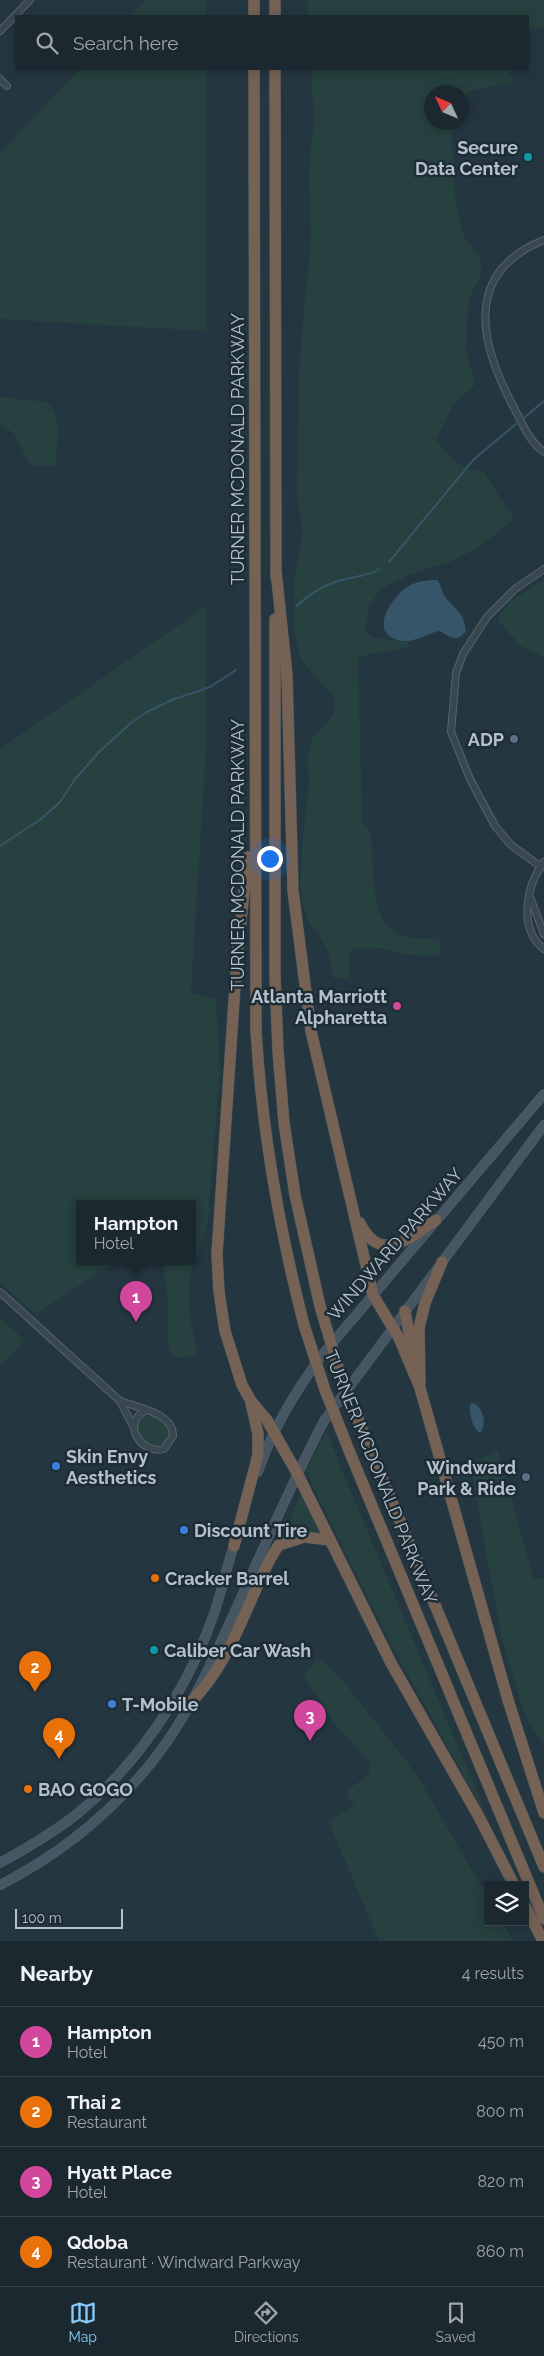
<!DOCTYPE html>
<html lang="en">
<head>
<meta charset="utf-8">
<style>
	body { margin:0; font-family:Raleway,sans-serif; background:#28343c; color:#f1f3f6 }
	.controls { position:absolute; right:15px; bottom:15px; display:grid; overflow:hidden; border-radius:0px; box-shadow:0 2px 12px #0003 }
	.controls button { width:45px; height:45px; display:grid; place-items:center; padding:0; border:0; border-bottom:1px solid #39444c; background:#1b2830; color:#f1f3f6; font:25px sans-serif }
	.compass { position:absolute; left:424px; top:85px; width:45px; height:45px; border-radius:50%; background:#1b2830; box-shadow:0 2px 12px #0003; rotate:314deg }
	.scale { position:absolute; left:15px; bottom:12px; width:108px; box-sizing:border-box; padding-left:5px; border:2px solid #b4c1cb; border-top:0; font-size:14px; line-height:18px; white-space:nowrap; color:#b4c1cb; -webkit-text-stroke:4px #1d2c35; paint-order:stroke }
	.you { position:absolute; left:269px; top:858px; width:18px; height:18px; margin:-12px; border:4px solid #fff; border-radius:50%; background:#1a73e8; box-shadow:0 0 0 8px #1a73e833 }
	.badge { display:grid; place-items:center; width:32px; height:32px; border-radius:50%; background:#87ccfd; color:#fff; font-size:16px; font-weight:700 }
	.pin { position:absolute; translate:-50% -41px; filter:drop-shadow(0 1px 2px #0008) }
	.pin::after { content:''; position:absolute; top:26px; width:18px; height:15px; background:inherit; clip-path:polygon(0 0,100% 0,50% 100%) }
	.popup { position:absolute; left:76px; top:1200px; width:120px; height:65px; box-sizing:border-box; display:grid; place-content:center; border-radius:0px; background:#1b2830; filter:drop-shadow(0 1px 4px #0005); font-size:16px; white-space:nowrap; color:#a0a6ab }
	.popup b { font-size:19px; color:#f1f3f6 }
	.popup::after { content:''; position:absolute; left:50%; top:100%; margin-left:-10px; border:10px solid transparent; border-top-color:#1b2830 }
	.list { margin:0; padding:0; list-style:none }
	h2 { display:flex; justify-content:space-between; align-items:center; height:65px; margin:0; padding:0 20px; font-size:21px }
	h2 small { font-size:16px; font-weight:400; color:#a0a6ab }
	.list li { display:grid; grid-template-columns:32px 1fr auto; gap:15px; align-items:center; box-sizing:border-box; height:70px; padding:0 20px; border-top:1px solid #39444c }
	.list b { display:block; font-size:19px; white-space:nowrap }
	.list p { margin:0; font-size:16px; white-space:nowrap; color:#a0a6ab }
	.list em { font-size:16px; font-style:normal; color:#a0a6ab }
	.icon { flex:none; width:28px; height:28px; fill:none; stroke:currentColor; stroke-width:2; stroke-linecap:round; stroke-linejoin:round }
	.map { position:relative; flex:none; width:544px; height:1941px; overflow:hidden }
	.search { position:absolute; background:#1b2830; box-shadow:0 2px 12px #0003; left:15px; right:15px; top:15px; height:55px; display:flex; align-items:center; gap:12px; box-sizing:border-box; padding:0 18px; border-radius:0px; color:#a0a6ab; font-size:19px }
	.sheet { height:345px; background:#1b2830 }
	nav { display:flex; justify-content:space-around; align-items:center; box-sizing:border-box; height:70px; border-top:1px solid #39444c; background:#1b2830; font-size:14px; color:#a0a6ab }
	nav a { display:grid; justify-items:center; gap:2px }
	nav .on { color:#87ccfd }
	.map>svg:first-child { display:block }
	.green { fill:#26413f }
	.water { fill:#375568 }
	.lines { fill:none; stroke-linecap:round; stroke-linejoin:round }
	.stream { stroke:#375568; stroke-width:2 }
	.street-casing { stroke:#56646e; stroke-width:8 }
	.secondary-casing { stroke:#56646e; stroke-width:10 }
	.highway-casing { stroke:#43515b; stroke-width:12 }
	.street { stroke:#384750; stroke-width:6 }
	.secondary { stroke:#465763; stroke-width:9 }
	.highway { stroke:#766255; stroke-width:11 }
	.highway-bridge-casing { stroke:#43515b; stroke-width:12; stroke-linecap:butt }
	.highway-bridge { stroke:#766255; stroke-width:11 }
	.culture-dot { fill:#0f9aa8; stroke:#1d2c35; stroke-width:2 }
	.service-dot { fill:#5c6f8a; stroke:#1d2c35; stroke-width:2 }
	.hotel-dot { fill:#d1479c; stroke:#1d2c35; stroke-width:2 }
	.shop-dot { fill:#3f7fe0; stroke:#1d2c35; stroke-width:2 }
	.food-dot { fill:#e8710a; stroke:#1d2c35; stroke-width:2 }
	.labels { text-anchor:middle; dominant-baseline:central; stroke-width:5; stroke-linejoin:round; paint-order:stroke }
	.poi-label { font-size:18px; font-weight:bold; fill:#b4c1cb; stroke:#1d2c35; text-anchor:start }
	.street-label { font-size:18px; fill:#b4c1cb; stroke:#1d2c35 }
</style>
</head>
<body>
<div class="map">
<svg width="544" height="1941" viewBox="0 0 544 1941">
	<rect width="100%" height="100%" fill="#243640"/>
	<g class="green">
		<path d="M147,0H206V16H130Z"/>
		<path d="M307,0H544V26L528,31V16H308Z"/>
		<path d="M80,69H206V331L0,319V153Z"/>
		<path d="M311,69H506L514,82L474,90L462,97V92H432V122L451,123L455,194L462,233L479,257L482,273L469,298L466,349L475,385L453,405L436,439C450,459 460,469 484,472L514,519L479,547L450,562L411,574L380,589L369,607L365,632L375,638L407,642L410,645C398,656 374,647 358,659L362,820C364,824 369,828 370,833C376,861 366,927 404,936C415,939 428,939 439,939L440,956L407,955L382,948L353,949L349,954L350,979L333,978L328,951L320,936L310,925L303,907L300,885L302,844L309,780L307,758L313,736L323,728L333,714L335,699L301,660L294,634V583L302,532L297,491L299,367L311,237L309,170L314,119Z"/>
		<path d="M0,396C14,400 29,399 43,402C65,407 56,450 55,467L30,465L14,433L0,425Z"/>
		<path d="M544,579V657L521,646L499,622V615L511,601Z"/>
		<path d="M206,606V749L191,993L216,999L220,1069L208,1221L189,1278L190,1318L198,1355L179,1358L170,1353C165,1334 170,1316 168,1297C166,1284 163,1274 164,1261H192V1203H80V1261H117L36,1314L0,1283V749Z"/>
		<path d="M0,1317L25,1341L0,1365Z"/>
		<path d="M151,1415L161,1420L169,1428C176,1459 128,1446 139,1420L144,1416Z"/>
		<path d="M327,1431L341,1468L490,1823L392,1646L313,1487L306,1469Z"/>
		<path d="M498,1450L534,1580L544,1578V1745L525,1717L502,1640L470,1464Z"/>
		<path d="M301,1492L320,1532L283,1537V1535Z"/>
		<path d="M315,1661H322L345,1683L417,1775L488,1898V1922H502L513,1941H379L328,1821L355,1806L347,1798L349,1789L369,1774L370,1763L333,1722L303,1675Z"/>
	</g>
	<g class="water">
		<path d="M437,580C442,585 441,592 446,598C457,612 464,612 466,631C457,643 451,638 440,631C428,633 416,642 403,641C367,636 389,600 407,587C416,581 426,580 437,580Z"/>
		<path d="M474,1403C484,1409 487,1424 480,1433C472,1428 469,1413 470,1404Z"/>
	</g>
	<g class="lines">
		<g class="stream">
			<path d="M525,417L544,401"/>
			<path d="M389,562L473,460L516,424"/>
			<path d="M297,606C311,592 326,584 345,579C357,576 369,576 379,569"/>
			<path d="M0,846L41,819L60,802L75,779L100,751L132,722L147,712L172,700L210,687L236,670"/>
		</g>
		<defs>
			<g id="street">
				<path d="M0,31L30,0"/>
				<path d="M0,79L7,86"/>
				<path d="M544,240C464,272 479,341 512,404C521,420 528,441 544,452"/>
				<path d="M544,862C526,886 518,929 544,949"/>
				<path d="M541,867L511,845L495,826L470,779L451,732L456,673L463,654L487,617L515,589L544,569"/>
				<path d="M530,897L544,934"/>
				<path d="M0,1292L120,1401L134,1428"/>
				<path d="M120,1401C138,1408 174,1413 173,1436L164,1449C141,1455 121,1423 145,1411"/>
			</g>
			<g id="secondary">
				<path d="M258,1472C272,1430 296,1390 323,1354L544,1094"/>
				<path d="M0,1863C27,1848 53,1833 77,1814C138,1764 184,1695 211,1622C221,1596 226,1568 235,1542"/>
				<path d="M0,1885C63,1853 116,1809 159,1753C189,1713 210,1666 231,1620C261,1554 290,1486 324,1421L544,1125"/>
			</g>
			<g id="highway">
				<path d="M254,0V16"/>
				<path d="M275,0V16"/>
				<path d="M254,69L256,1031C262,1131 279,1228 304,1325"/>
				<path d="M275,69L276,578"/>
				<path d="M276,571L287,675L293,891L311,1031L373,1295L399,1338L420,1388L508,1700L544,1813"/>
				<path d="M275,619V977L278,1051L284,1123L295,1195L320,1306"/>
				<path d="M248,857L237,956L217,1254L219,1292L225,1331L242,1385L251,1401L267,1420L297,1473L391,1663L478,1815L514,1885"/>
				<path d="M360,1223C380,1265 410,1238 436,1220"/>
				<path d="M405,1311L411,1344L410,1357"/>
				<path d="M420,1384L419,1328L425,1303L442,1262"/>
				<path d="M363,1432L544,1867"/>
				<path d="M350,1453L544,1919"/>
				<path d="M234,1546L258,1455V1434L251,1403"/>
				<path d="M191,1702C223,1670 238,1629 256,1589C263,1574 269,1558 279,1545L304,1537L330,1540"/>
				<path d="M525,1906L543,1941"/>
			</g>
		</defs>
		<use href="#street" class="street-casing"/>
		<use href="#secondary" class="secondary-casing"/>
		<use href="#highway" class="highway-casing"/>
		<use href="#street" class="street"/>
		<use href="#secondary" class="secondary"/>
		<use href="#highway" class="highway"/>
		<defs>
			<g id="highway-bridge">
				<path d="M320,1306L339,1370L363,1432"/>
				<path d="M304,1325L325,1390L350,1453"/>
			</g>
		</defs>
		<use href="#highway-bridge" class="highway-bridge-casing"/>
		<use href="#highway-bridge" class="highway-bridge"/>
	</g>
	<g class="culture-dot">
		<circle cx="528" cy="157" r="5"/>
		<circle cx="154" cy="1650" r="5"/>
	</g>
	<g class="service-dot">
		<circle cx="514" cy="739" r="5"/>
		<circle cx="526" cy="1477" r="5"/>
	</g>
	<circle class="hotel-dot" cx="397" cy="1006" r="5"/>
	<g class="shop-dot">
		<circle cx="56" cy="1466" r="5"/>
		<circle cx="184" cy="1530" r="5"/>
		<circle cx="112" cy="1704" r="5"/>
	</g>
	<g class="food-dot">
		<circle cx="155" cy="1578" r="5"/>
		<circle cx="28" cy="1789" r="5"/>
	</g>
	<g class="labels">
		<g class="poi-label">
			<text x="518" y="147" text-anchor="end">Secure<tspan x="518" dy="21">Data Center</tspan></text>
			<text x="504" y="739" text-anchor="end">ADP</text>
			<text x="387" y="996" text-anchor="end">Atlanta Marriott<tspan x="387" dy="21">Alpharetta</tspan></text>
			<text x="66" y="1456">Skin Envy<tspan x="66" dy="21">Aesthetics</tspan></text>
			<text x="516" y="1467" text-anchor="end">Windward<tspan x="516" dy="21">Park &amp; Ride</tspan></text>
			<text x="194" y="1530">Discount Tire</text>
			<text x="165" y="1578">Cracker Barrel</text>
			<text x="164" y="1650">Caliber Car Wash</text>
			<text x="122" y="1704">T-Mobile</text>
			<text x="38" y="1789">BAO GOGO</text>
		</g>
		<g class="street-label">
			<text transform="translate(237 449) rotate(-90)">TURNER MCDONALD PARKWAY</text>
			<text transform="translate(237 855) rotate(-90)">TURNER MCDONALD PARKWAY</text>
			<text transform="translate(395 1244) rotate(-49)">WINDWARD PARKWAY</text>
			<text transform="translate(381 1477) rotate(68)">TURNER MCDONALD PARKWAY</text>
		</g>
	</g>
</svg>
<div class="controls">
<button><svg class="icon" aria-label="layers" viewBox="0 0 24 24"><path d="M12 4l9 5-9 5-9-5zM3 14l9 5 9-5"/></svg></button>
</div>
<svg class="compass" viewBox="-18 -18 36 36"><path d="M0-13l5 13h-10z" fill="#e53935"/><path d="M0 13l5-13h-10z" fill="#a0a6ab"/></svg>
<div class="scale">100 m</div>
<div class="you"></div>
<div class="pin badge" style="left:136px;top:1322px;background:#d1479c">1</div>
<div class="popup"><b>Hampton</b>Hotel</div>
<div class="pin badge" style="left:35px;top:1692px;background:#e8710a">2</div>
<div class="pin badge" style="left:310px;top:1741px;background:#d1479c">3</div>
<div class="pin badge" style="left:59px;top:1759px;background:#e8710a">4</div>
<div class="search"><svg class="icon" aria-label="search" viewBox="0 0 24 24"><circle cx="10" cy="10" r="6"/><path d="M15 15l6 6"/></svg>Search here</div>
</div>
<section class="sheet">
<h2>Nearby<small>4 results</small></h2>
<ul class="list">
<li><span class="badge" style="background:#d1479c">1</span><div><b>Hampton</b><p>Hotel</p></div><em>450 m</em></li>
<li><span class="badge" style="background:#e8710a">2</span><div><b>Thai 2</b><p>Restaurant</p></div><em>800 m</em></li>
<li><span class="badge" style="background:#d1479c">3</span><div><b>Hyatt Place</b><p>Hotel</p></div><em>820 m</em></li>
<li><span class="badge" style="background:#e8710a">4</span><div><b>Qdoba</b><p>Restaurant · Windward Parkway</p></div><em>860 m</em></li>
</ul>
</section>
<nav>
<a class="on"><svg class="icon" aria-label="map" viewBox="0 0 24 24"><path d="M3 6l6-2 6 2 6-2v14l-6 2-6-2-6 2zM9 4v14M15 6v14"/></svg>Map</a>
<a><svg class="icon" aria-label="directions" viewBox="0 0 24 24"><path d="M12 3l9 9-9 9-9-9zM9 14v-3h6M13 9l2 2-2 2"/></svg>Directions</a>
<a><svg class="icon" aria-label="saved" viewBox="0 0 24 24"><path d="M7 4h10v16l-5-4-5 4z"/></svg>Saved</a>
</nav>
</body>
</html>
